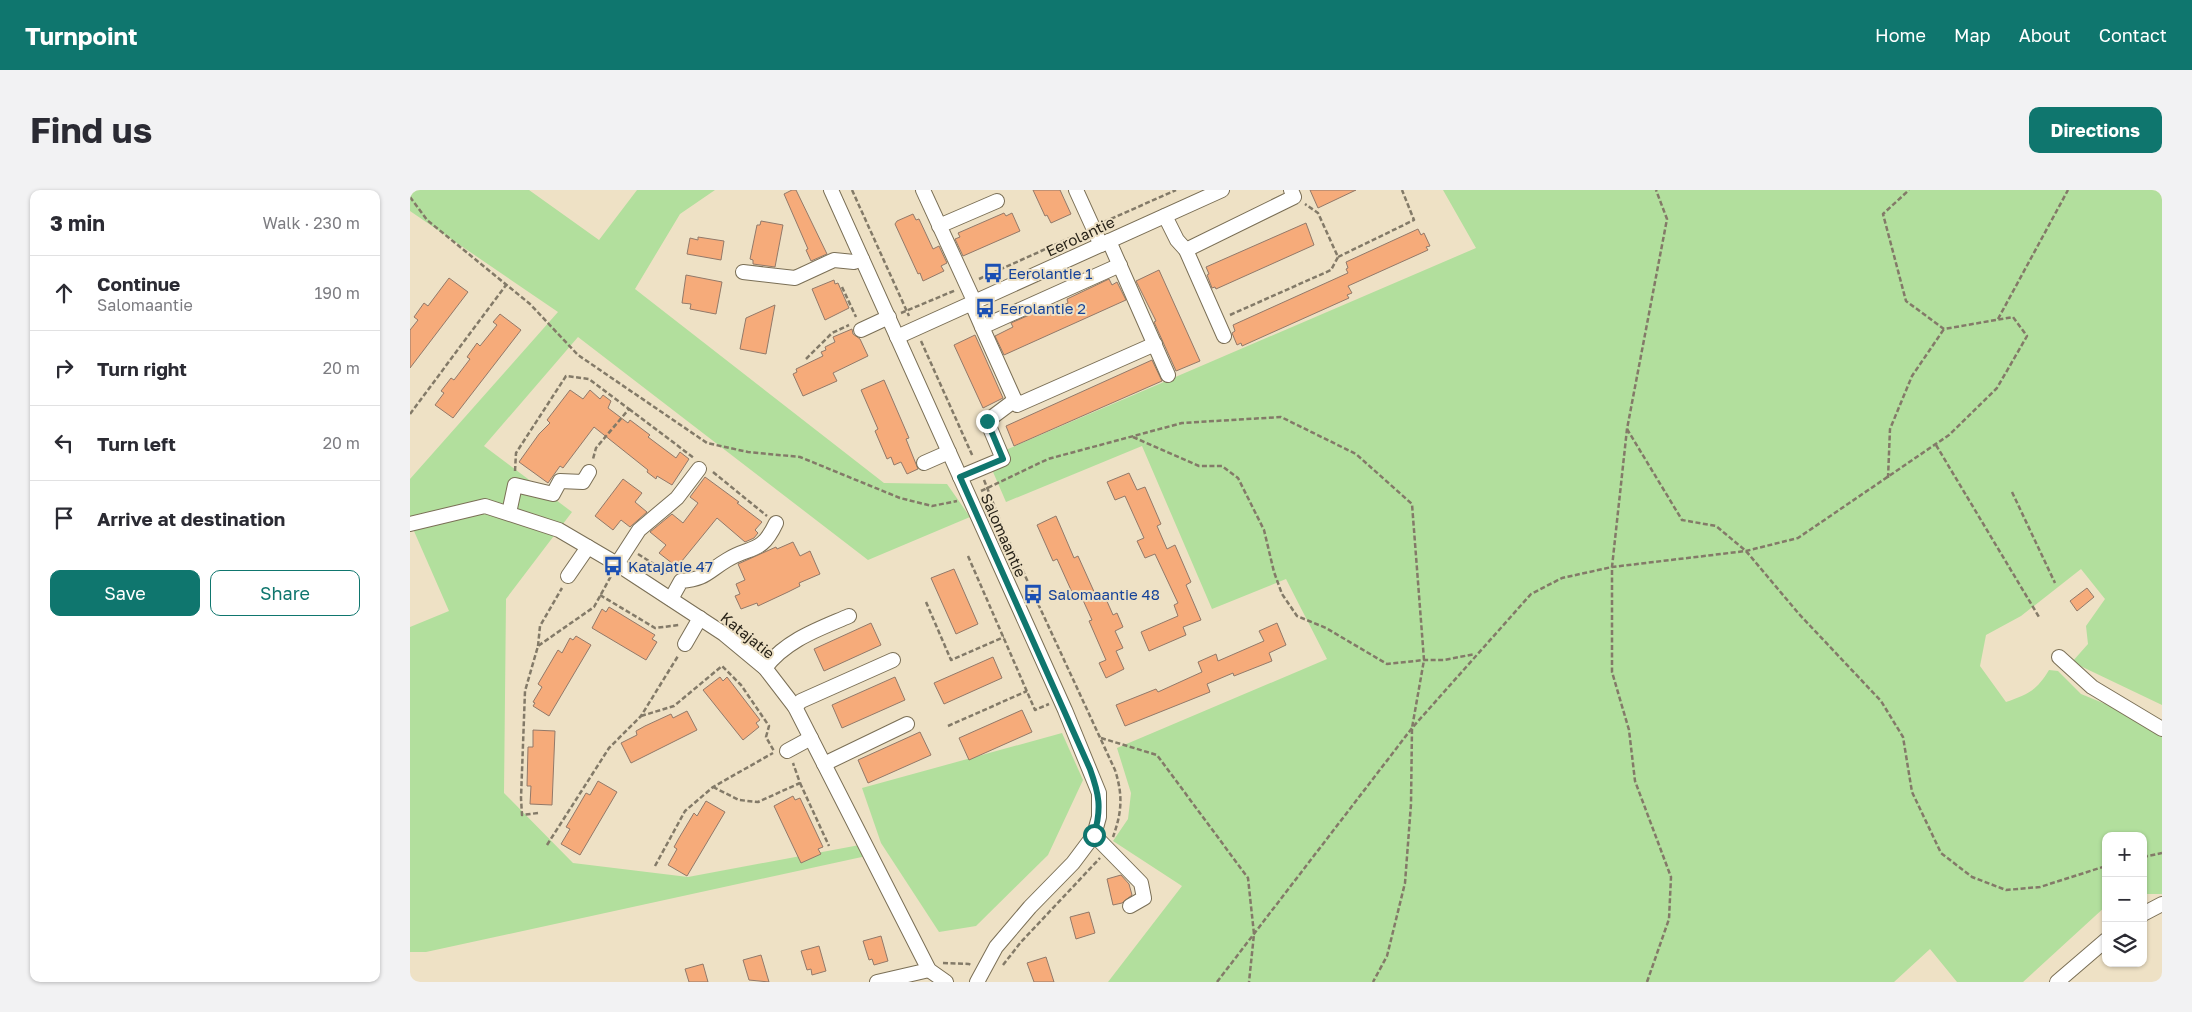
<!DOCTYPE html>
<html lang="en">
<head>
<meta charset="utf-8">
<style>
	body { margin:0; font-family:"Golos Text",sans-serif; background:#f2f2f3; color:#2b2b33 }
	.controls { position:absolute; right:15px; bottom:15px; display:grid; overflow:hidden; border-radius:10px; box-shadow:0 1px 4px #0004 }
	.controls button { width:45px; height:45px; display:grid; place-items:center; padding:0; border:0; border-bottom:1px solid #e1e1e2; background:#fff; color:#2b2b33; font:25px sans-serif }
	.stop { position:absolute; width:15px; height:15px; margin:-11px; border:4px solid #0f766e; border-radius:50%; background:#fff }
	.stop.end { background:#0f766e; border-color:#fff; box-shadow:0 1px 5px #0008 }
	.list { margin:0; padding:0; list-style:none }
	h2 { display:flex; justify-content:space-between; align-items:center; height:65px; margin:0; padding:0 20px; font-size:21px }
	h2 small { font-size:16px; font-weight:400; color:#7c7c81 }
	.list li { display:grid; grid-template-columns:32px 1fr auto; gap:15px; align-items:center; box-sizing:border-box; height:75px; padding:0 20px; border-top:1px solid #e1e1e2 }
	.list b { display:block; font-size:19px; white-space:nowrap }
	.list p { margin:0; font-size:16px; white-space:nowrap; color:#7c7c81 }
	.list em { font-size:16px; font-style:normal; color:#7c7c81 }
	.actions { display:flex; gap:10px; padding:15px 20px }
	.actions a { flex:1; padding:11px 0; border:1px solid #0f766e; border-radius:10px; text-align:center; font-size:18px; color:#0f766e }
	.actions .main { background:#0f766e; color:#fff }
	.icon { flex:none; width:28px; height:28px; fill:none; stroke:currentColor; stroke-width:2; stroke-linecap:round; stroke-linejoin:round }
	.map { position:relative; flex:none; width:1752px; height:792px; overflow:hidden; border-radius:10px }
	header { display:flex; align-items:center; gap:30px; box-sizing:border-box; height:70px; padding:0 25px; background:#0f766e; color:#fff }
	header strong { font-size:24px }
	nav { display:flex; gap:28px; margin-inline-start:auto; font-size:18px }
	.intro { display:flex; align-items:center; justify-content:space-between; box-sizing:border-box; height:120px; padding:0 30px }
	h1 { margin:0; font-size:35px }
	.button { padding:12px 22px; border-radius:10px; background:#0f766e; color:#fff; font-size:18px; font-weight:700 }
	main { display:flex; gap:30px; padding:0 30px }
	aside { flex:1; background:#fff; border-radius:10px; box-shadow:0 1px 4px #0004 }
	.map>svg:first-child { display:block }
	.green { fill:#b2df9d }
	.building { fill:#f6ab7a; stroke:#927969 }
	.lines { fill:none; stroke-linecap:round; stroke-linejoin:round }
	.minor-casing { stroke:#7a6f56; stroke-width:16 }
	.path { stroke:#837a68; stroke-width:2.5; stroke-dasharray:5 2.5; stroke-linecap:butt }
	.minor { stroke:#fff; stroke-width:14 }
	.route { stroke:#0f766e; stroke-width:6 }
	.labels { text-anchor:middle; dominant-baseline:central; stroke-width:4; stroke-linejoin:round; paint-order:stroke }
	.street-label { font-size:15px; fill:#272218; stroke:#eee1c5 }
	.transit-label { font-size:15px; fill:#164399; stroke:#eee1c5; text-anchor:start }
</style>
</head>
<body>
<header>
<strong>Turnpoint</strong>
<nav><a>Home</a><a>Map</a><a>About</a><a>Contact</a></nav>
</header>
<div class="intro"><h1>Find us</h1><a class="button">Directions</a></div>
<main>
<aside>
<h2>3 min<small>Walk · 230 m</small></h2>
<ul class="list">
<li><svg class="icon" aria-label="ahead" viewBox="0 0 24 24"><path d="M12 20V5M6 11l6-6 6 6"/></svg><div><b>Continue</b><p>Salomaantie</p></div><em>190 m</em></li>
<li><svg class="icon" aria-label="right" viewBox="0 0 24 24"><path d="M7 20v-9h11M14 6l5 5-5 5"/></svg><div><b>Turn right</b></div><em>20 m</em></li>
<li><svg class="icon" aria-label="left" viewBox="0 0 24 24"><path d="M17 20v-9H6M10 6l-5 5 5 5"/></svg><div><b>Turn left</b></div><em>20 m</em></li>
<li><svg class="icon" aria-label="arrive" viewBox="0 0 24 24"><path d="M6 21V4h12l-3 4 3 4H6"/></svg><div><b>Arrive at destination</b></div></li>
</ul>
<div class="actions"><a class="main">Save</a><a>Share</a></div>
</aside>
<div class="map">
<svg width="1752" height="792" viewBox="0 0 1752 792">
	<rect width="100%" height="100%" fill="#eee1c5"/>
	<g class="green">
		<path d="M0,0H119L189,50L227,0H305L270,24L225,99L474,293L537,294L560,327L458,370L168,147L74,256L162,322L96,409L94,603L163,673L278,687L455,654L461,665L16,762H0V437L39,421L0,332V289L148,122L0,21Z"/>
		<path d="M1033,0H1752V515L1662,472L1678,454L1676,436L1695,409L1671,379L1611,426L1576,445L1570,476L1596,512C1619,504 1627,500 1639,480L1648,481L1671,504L1752,537V704H1733V646H1696V716L1613,792H1547L1520,759L1484,792H698L772,696L703,651L718,629L721,603L707,558L917,469L876,389L802,419L732,256L596,312L577,268L1066,58Z"/>
		<path d="M652,543L673,590L638,665L566,736L529,742L471,653L452,598Z"/>
	</g>
	<g class="building">
		<path d="M382,0H386L417,64L401,71L396,60L398,59L374,4Z"/>
		<path d="M623,0H650L661,24L641,33L637,25L635,26Z"/>
		<path d="M900,0H946L908,18Z"/>
		<path d="M594,23L596,26L602,23L610,41L553,66L545,49L550,47L548,43Z"/>
		<path d="M503,24L506,30L509,29L523,59L529,56L537,73L531,76L534,81L513,91L510,83L508,84L485,34L487,31Z"/>
		<path d="M351,31L373,35L365,77L343,74V70L340,69L347,35H350Z"/>
		<path d="M896,33L904,55L806,99L805,97L802,98L797,85L799,84L796,77Z"/>
		<path d="M1008,39L1011,45L1014,43L1020,56L1016,57L1018,60L938,96L942,103L937,105L939,108L832,156L831,153L827,155L822,143L825,141L823,135L938,83L936,79L938,78L936,72Z"/>
		<path d="M288,47L314,51L311,70L277,64L280,48L288,50Z"/>
		<path d="M749,80L790,171L766,181L744,132L746,131L726,91Z"/>
		<path d="M276,85L312,92L306,124L280,119L281,114L272,113Z"/>
		<path d="M39,88L58,102L0,178V140L8,130L4,127L14,113L18,116Z"/>
		<path d="M699,89L702,95L707,92L716,110L594,165L585,146L603,137L601,133L633,119L634,123L658,113L657,109Z"/>
		<path d="M424,90L425,94L428,93L439,118L415,130L402,99Z"/>
		<path d="M365,115L356,164L330,159L336,128Z"/>
		<path d="M90,124L111,140L43,228L25,215L34,203L31,201L41,188L44,190L60,169L57,167L67,153L70,156L87,135L83,132Z"/>
		<path d="M442,139L443,144L450,149L458,166L423,183L427,191L393,206L383,184L387,182L386,179L413,166L411,162L416,160L415,157L425,152L423,147Z"/>
		<path d="M565,145L593,208L573,218L544,155Z"/>
		<path d="M742,170L752,191L604,256L596,236Z"/>
		<path d="M474,190L499,248L496,249L508,279L497,284L491,272L484,275L481,267L477,269L465,241L468,239L451,200Z"/>
		<path d="M160,200L173,209L180,200L190,209L193,205L201,211L198,218L218,233L220,230L240,245L238,247L266,268L270,262L279,269L262,295L247,286L246,289L237,282L238,280L184,237L153,278L150,276L138,293L109,272L129,244L140,233L137,230Z"/>
		<path d="M719,283L727,300L735,297L751,334L747,336L757,359L765,355L781,392L776,395L791,430L773,437L776,445L739,461L731,442L768,426L764,415L768,413L745,364L735,368L727,351L734,348L715,306L705,310L697,292Z"/>
		<path d="M295,287L329,312L327,313L352,332L345,340L348,343L344,348L335,352L307,328L267,377L249,363L256,355L240,342L262,324L273,333L288,313L280,307Z"/>
		<path d="M213,289L232,303L225,312L237,322L220,337L211,330L203,340L185,326Z"/>
		<path d="M646,326L664,368L668,366L686,406L693,402L703,425L707,423L713,437L705,441L713,458L706,461L714,479L696,488L689,473L696,470L679,431L682,430L672,408L666,411L647,369L643,371L627,335Z"/>
		<path d="M383,352L390,366L400,361L410,384L389,393L390,396L378,402L348,416L347,413L331,419L325,406L330,404L326,394L335,390L328,374L366,357L367,359Z"/>
		<path d="M544,379L568,434L546,444L521,388Z"/>
		<path d="M1677,398L1684,407L1667,421L1660,411Z"/>
		<path d="M199,417L245,445L242,449L247,452L236,470L182,438L192,419L196,422Z"/>
		<path d="M461,433L471,455L414,481L404,459Z"/>
		<path d="M867,433L876,455L859,463L862,471L824,486L823,483L797,494L800,502L715,536L706,515L746,499L748,502L792,482L788,472L806,464L808,471L854,451L849,441Z"/>
		<path d="M166,446L181,455L139,526L123,516L125,513L123,512L132,497L128,494L148,460L152,463L160,448L163,450Z"/>
		<path d="M583,467L592,488L534,514L524,493Z"/>
		<path d="M310,487L313,491L317,487L350,530L346,533L349,537L333,550L293,500Z"/>
		<path d="M485,487L495,510L432,538L422,515Z"/>
		<path d="M612,520L622,542L559,570L549,548Z"/>
		<path d="M277,521L287,540L221,573L211,553L227,545L226,541L235,536L261,524L263,528Z"/>
		<path d="M123,540L145,541L142,615L120,614L121,596H117L118,557H123Z"/>
		<path d="M510,542L521,565L458,593L448,570Z"/>
		<path d="M188,591L207,602L170,665L151,654L160,639L156,637L162,627L176,603L180,605Z"/>
		<path d="M383,606L385,610L390,608L413,657L408,659L411,664L391,673L364,616Z"/>
		<path d="M296,611L315,622L277,686L258,675L267,659L264,657L269,648L284,623L287,626Z"/>
		<path d="M711,685L719,694L722,705L712,713L703,715L697,689Z"/>
		<path d="M679,722L685,743L666,749L660,727Z"/>
		<path d="M471,746L478,771L464,775L462,769L459,770L453,751Z"/>
		<path d="M409,756L416,781L402,785L401,779L397,780L391,761Z"/>
		<path d="M351,765L359,792L339,790L333,770Z"/>
		<path d="M636,767L644,792H624L617,773Z"/>
		<path d="M293,774L298,792H279L275,779Z"/>
	</g>
	<g class="lines">
		<defs>
			<g id="minor">
				<path d="M421,0L655,520L689,603V627L684,645L663,673L620,717L586,757L567,792"/>
				<path d="M513,0L565,113"/>
				<path d="M666,0L691,55"/>
				<path d="M755,26L767,50L776,60L814,146"/>
				<path d="M529,36L587,11"/>
				<path d="M699,51L758,185"/>
				<path d="M776,60L884,7L881,0"/>
				<path d="M710,75L572,137L607,215L745,154"/>
				<path d="M333,82L385,88L424,70L444,72L452,69"/>
				<path d="M562,114L572,137"/>
				<path d="M451,140L479,127"/>
				<path d="M487,147L812,0"/>
				<path d="M514,273L539,262"/>
				<path d="M550,287L593,269L577,231L605,210"/>
				<path d="M99,323L105,295L143,304L150,291L173,292L179,282"/>
				<path d="M0,334L75,316L149,340L207,374L314,444L355,478L385,517L519,780L536,792"/>
				<path d="M207,374L229,340L267,308L289,279"/>
				<path d="M158,386L178,357"/>
				<path d="M261,409L271,391C296,389 297,382 317,370C341,355 351,365 366,333"/>
				<path d="M275,454L290,428"/>
				<path d="M1649,467L1682,497L1752,539"/>
				<path d="M355,478C376,450 409,439 439,426"/>
				<path d="M385,517L391,511L483,470"/>
				<path d="M377,561L401,548"/>
				<path d="M414,574L497,534"/>
				<path d="M684,645L731,693L734,708L720,716"/>
				<path d="M1733,724L1752,714"/>
				<path d="M467,792L519,780"/>
				<path d="M1647,792L1696,750"/>
			</g>
		</defs>
		<use href="#minor" class="minor-casing"/>
		<g class="path">
			<path d="M442,0L499,126"/>
			<path d="M0,7L17,30L120,114L168,165L297,253L338,262L390,267L490,308L522,316L547,311"/>
			<path d="M694,32L766,0"/>
			<path d="M928,67L1004,30L992,0"/>
			<path d="M569,89L671,43"/>
			<path d="M432,97L446,127"/>
			<path d="M491,123L546,100"/>
			<path d="M820,125L921,80L928,67L908,23L895,14"/>
			<path d="M1588,129L1658,0"/>
			<path d="M511,151L563,267"/>
			<path d="M396,169L422,143L439,135"/>
			<path d="M219,219L284,268"/>
			<path d="M0,224L96,95"/>
			<path d="M1217,239L1272,330L1306,336L1336,361L1389,424L1471,511L1493,547L1502,602L1531,663L1562,687L1596,700L1630,697L1696,676"/>
			<path d="M723,247L789,276H812L828,288L854,340L864,382L872,404L887,426L916,438L977,474L1014,470H1034L1065,464"/>
			<path d="M1526,255L1629,427"/>
			<path d="M105,281L106,263L156,186L179,189L219,219L186,258L183,269"/>
			<path d="M303,282L357,326"/>
			<path d="M1478,288L1480,239L1502,186L1534,139"/>
			<path d="M574,290L593,338L705,580C713,605 712,622 703,647"/>
			<path d="M571,301L638,269L772,233L871,227L946,264L1002,314L1014,470L1002,538L1001,614L995,693L977,766L963,792"/>
			<path d="M1602,302L1645,393"/>
			<path d="M228,364L259,384"/>
			<path d="M558,366L625,520L639,514"/>
			<path d="M190,405L245,438L269,435"/>
			<path d="M516,412L541,470L594,447"/>
			<path d="M128,456L130,436L152,398"/>
			<path d="M231,526L264,516L312,476L331,495L359,536L356,547L364,561"/>
			<path d="M538,536L617,501"/>
			<path d="M691,548L747,565L838,688L844,744L839,792"/>
			<path d="M390,593L419,656"/>
			<path d="M303,597L329,610L348,612L390,593L383,573"/>
			<path d="M128,623L112,625L111,608L115,501L128,456L184,417L201,386"/>
			<path d="M137,655L199,558L231,526L268,466"/>
			<path d="M1733,667L1752,663"/>
			<path d="M245,676L275,621L303,597L363,563"/>
			<path d="M533,773L559,774L562,776"/>
			<path d="M593,775L611,752L690,668"/>
			<path d="M807,792L1002,538L1121,404L1152,388L1202,377L1336,361L1388,348L1539,245L1587,198L1617,146L1603,127L1534,139L1496,111L1473,24L1499,0"/>
			<path d="M1237,792L1259,729L1261,687L1225,591L1219,540L1202,482V377L1217,239L1257,29L1246,0"/>
		</g>
		<use href="#minor" class="minor"/>
	</g>
	<g class="lines">
		<path class="route" d="M577,231L593,269L550,287L680,579C689,604 692,618 684,645"/>
	</g>
	<defs>
		<symbol id="bus-bare" viewBox="-9 -9 18 18"><path d="M-5-6H5V4H4V6H2V4H-2V6H-4V4H-5ZM-3.5-4V0h7V-4ZM-3.5 1.2v1.5H-2V1.2ZM2 1.2v1.5H3.5V1.2Z" fill="#1a4fb4" stroke="#eee1c5" stroke-width="2.5" paint-order="stroke"/></symbol>
	</defs>
	<g fill-rule="evenodd">
		<use href="#bus-bare" x="569" y="69" width="28" height="28"/>
		<use href="#bus-bare" x="561" y="104" width="28" height="28"/>
		<use href="#bus-bare" x="189" y="362" width="28" height="28"/>
		<use href="#bus-bare" x="609" y="390" width="28" height="28"/>
	</g>
	<g class="labels">
		<g class="street-label">
			<text transform="translate(670 46) rotate(-25)">Eerolantie</text>
			<text transform="translate(594 345) rotate(66)">Salomaantie</text>
			<text transform="translate(338 445) rotate(39)">Katajatie</text>
		</g>
		<g class="transit-label">
			<text x="598" y="83">Eerolantie 1</text>
			<text x="590" y="118">Eerolantie 2</text>
			<text x="218" y="376">Katajatie 47</text>
			<text x="638" y="404">Salomaantie 48</text>
		</g>
	</g>
</svg>
<div class="controls">
<button>+</button>
<button>−</button>
<button><svg class="icon" aria-label="layers" viewBox="0 0 24 24"><path d="M12 4l9 5-9 5-9-5zM3 14l9 5 9-5"/></svg></button>
</div>
<div class="stop" style="left:684px;top:645px"></div>
<div class="stop end" style="left:577px;top:231px"></div>
</div>
</main>
</body>
</html>
